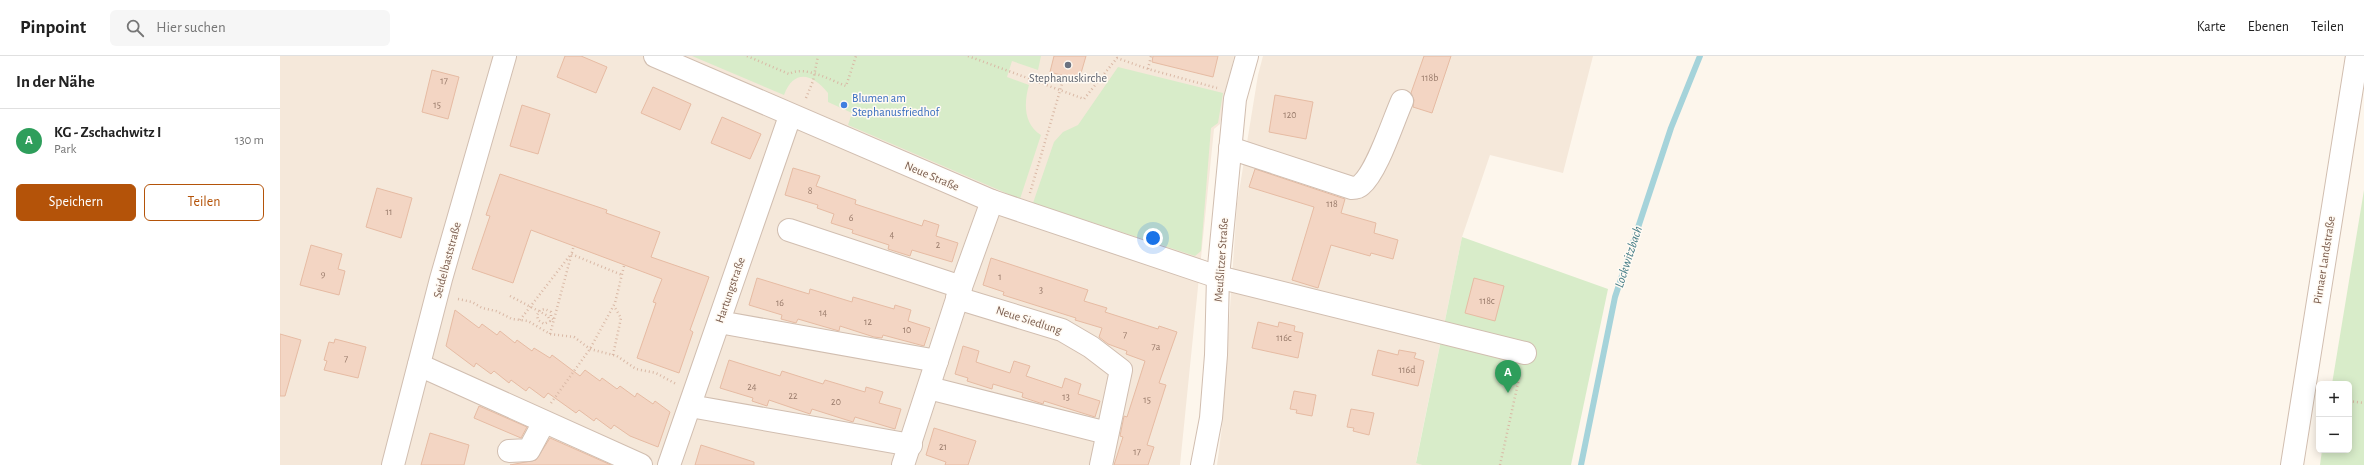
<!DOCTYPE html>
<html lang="de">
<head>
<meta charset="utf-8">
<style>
	body { margin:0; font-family:"Alegreya Sans",sans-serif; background:#f6f6f6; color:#222 }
	.controls { position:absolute; right:12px; bottom:12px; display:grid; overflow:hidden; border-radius:6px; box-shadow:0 2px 10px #0003 }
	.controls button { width:36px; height:36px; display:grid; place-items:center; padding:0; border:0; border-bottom:1px solid #e0e0e0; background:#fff; color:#222; font:20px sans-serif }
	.you { position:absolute; left:873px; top:182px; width:14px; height:14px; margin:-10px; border:3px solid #fff; border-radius:50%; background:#1a73e8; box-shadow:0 0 0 6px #1a73e833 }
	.badge { display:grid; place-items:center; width:26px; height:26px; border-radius:50%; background:#b45309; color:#fff; font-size:13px; font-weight:700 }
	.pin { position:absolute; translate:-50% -33px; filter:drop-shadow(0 1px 2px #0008) }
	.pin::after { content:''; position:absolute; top:21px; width:14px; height:12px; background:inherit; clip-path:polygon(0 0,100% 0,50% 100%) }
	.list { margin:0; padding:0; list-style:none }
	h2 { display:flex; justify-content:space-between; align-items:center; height:52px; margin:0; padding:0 16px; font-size:17px }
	h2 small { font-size:13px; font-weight:400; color:#767676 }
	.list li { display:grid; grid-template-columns:26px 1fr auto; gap:12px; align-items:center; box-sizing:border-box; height:64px; padding:0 16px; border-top:1px solid #e0e0e0 }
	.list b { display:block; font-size:15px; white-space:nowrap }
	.list p { margin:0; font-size:13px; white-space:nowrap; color:#767676 }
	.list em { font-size:13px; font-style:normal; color:#767676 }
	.actions { display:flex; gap:8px; padding:12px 16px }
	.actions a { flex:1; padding:9px 0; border:1px solid #b45309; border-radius:6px; text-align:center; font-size:14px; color:#b45309 }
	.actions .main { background:#b45309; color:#fff }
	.icon { flex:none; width:22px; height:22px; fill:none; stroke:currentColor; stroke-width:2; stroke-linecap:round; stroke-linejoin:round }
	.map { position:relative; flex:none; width:2084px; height:409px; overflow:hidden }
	header { display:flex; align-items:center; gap:24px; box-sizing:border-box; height:56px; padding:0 20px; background:#fff; border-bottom:1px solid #e0e0e0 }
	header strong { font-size:19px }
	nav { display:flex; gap:22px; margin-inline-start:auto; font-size:14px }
	.search { width:280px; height:36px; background:#f6f6f6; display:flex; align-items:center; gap:10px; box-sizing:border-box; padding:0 14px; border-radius:6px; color:#767676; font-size:15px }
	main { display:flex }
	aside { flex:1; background:#fff }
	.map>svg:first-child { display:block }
	.residential { fill:#f5e8da }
	.green { fill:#d8ecc9 }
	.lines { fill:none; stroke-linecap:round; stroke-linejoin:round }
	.stream { stroke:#a5d3da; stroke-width:6 }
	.building { fill:#f3d5c3; stroke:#e6bba3 }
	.minor-casing { stroke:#d1beb0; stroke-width:24 }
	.path { stroke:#d9b8a5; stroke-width:2.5; stroke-dasharray:1 3; stroke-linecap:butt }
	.minor { stroke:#fff; stroke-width:22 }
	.worship-dot { fill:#6b7280; stroke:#fffaf3; stroke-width:1.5 }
	.shop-dot { fill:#3f7fe0; stroke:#fffaf3; stroke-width:1.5 }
	.labels { text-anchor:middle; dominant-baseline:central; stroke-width:3; stroke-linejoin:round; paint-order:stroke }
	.number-label { font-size:10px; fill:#987a6a }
	.worship-label { font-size:12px; fill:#5b616d; stroke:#fffaf3 }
	.shop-label { font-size:12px; fill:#366cbe; stroke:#fffaf3; text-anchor:start }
	.street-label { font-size:12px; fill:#7a5c4d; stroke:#fffaf3 }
	.water-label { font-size:13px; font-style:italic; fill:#437c86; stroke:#fffaf3 }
</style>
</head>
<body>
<header>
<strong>Pinpoint</strong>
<div class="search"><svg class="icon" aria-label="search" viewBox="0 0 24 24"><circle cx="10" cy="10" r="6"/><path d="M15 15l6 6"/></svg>Hier suchen</div>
<nav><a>Karte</a><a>Ebenen</a><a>Teilen</a></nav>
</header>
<main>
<aside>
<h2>In der Nähe<small></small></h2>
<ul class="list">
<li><span class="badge" style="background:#2e9e5b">A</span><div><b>KG - Zschachwitz I</b><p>Park</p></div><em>130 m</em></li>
</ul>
<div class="actions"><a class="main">Speichern</a><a>Teilen</a></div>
</aside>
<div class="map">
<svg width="2084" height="409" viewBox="0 0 2084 409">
	<rect width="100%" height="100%" fill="#fdf6ec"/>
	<g class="residential">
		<path d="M0,0H954L940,68L934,73L900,409H0Z"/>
		<path d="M983,0H1313L1283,117L1210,99L1182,181L1136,406L1142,409H937L942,371L957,148L978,19Z"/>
	</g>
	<g class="green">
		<path d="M412,0H761L758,14L732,5L727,21L749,29C744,46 743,68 761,79L740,143L568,69L572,57L548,46V37C533,18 514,12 504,39Z"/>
		<path d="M838,11L943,37L938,67L931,72L921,195L915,200L753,147L774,86L783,76L798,69Z"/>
		<path d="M2084,134V409H2040L2042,394H2069V328H2052Z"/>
		<path d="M1182,181L1328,233L1291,409H1142L1136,407Z"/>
	</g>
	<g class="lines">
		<path class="stream" d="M1301,409L1335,241L1391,72L1420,0"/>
	</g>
	<g class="building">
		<path d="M285,0H301L327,11L316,37L277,21Z"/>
		<path d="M774,0H806L799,24L770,16Z"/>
		<path d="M873,0H938L933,21L872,6Z"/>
		<path d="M1144,0H1171L1152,57L1133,51L1134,44L1131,37Z"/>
		<path d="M152,14L179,21L168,63L142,56Z"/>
		<path d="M373,31L411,48L400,74L361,57Z"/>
		<path d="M995,39L1033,46L1026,83L989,76Z"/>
		<path d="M242,49L270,58L258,98L230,90Z"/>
		<path d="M442,61L481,78L470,103L431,87Z"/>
		<path d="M513,112L540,120L536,130L576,144L575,148L642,170L644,164L659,169L656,180L678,187L672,206L632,194L630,200L608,193L609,189L572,177L573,174L551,167L554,158L537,152L538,149L505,139Z"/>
		<path d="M975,113L1065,143L1061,157L1096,167L1094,177L1118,184L1113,203L1091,197L1090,200L1051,189L1038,232L1012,224L1034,151L969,131Z"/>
		<path d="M220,118L327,154L326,157L380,176L371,201L429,221L410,274L413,276L399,317L357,302L376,247L373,246L382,223L251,174L233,227L192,213L210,160L206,159Z"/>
		<path d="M97,132L132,142L121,182L86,171Z"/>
		<path d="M31,189L62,198L58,213L65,215L59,239L20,229Z"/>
		<path d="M711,202L808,234L804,245L827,252L825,256L878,273L879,270L897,276L879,327L886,329L867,389L874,391L868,409H834L843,381L840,380L844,360L847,361L865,305L846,298L847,295L828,288L819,281L822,272L795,264L796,262L723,239L724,236L703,229Z"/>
		<path d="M477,222L529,238L530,233L572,246L573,241L614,253L615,249L631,254L628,265L650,272L644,290L603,279L602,282L594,281L560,270L559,275L518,263L516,267L501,263L502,259L469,249Z"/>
		<path d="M1194,222L1224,230L1215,265L1185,257Z"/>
		<path d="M175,254L199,272L202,268L217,279L220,275L235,287L237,284L252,295L254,292L270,302L272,299L300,320L305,314L320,325L322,322L337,333L340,330L355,341L357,337L373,348L375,345L390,356L378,391L350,380L334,369L331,373L316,362L314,365L299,354L296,357L268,337L264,342L249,331L246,335L231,324L229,327L214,315L211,318L196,307L194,311L166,290Z"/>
		<path d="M978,266L998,271L999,266L1015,270L1014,275L1023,277L1018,302L972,292Z"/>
		<path d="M0,278L21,284L5,340H0Z"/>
		<path d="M55,283L86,291L78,322L44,314L47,305L44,304L49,286L54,287Z"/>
		<path d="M683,290L699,295L696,306L730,317L734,305L750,310L746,320L782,332L785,322L801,328L798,338L820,345L815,361L764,345L763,348L742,341L743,337L713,328L712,333L687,325L688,322L675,318Z"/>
		<path d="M1098,294L1118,299L1119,294L1136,297L1134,302L1144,305L1138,330L1092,319Z"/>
		<path d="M449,304L500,320L502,315L543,328L545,324L585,336L586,331L603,336L599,347L621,353L615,373L575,361L573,366L532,353L530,358L489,344L487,350L472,345L473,342L440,332Z"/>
		<path d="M1014,335L1036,339L1032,360L1016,357L1017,354L1010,353Z"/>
		<path d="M199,350L247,371L241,382L194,362Z"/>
		<path d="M1071,353L1094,357L1089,379L1073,375L1074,372L1067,371Z"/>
		<path d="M654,372L696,385L688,409H665L666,406L646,399Z"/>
		<path d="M150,377L189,389L184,409H141Z"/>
		<path d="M270,382L331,409H230L256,404Z"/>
		<path d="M421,389L474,406V409H415Z"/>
	</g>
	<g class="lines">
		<defs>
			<g id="minor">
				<path d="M375,0L712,145L938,221L1245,297"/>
				<path d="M950,92L1072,132C1075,132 1079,131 1081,129C1097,116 1113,65 1122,45"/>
				<path d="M509,174L681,231"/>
				<path d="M677,242L782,274L811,291L841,314L821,409"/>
				<path d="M439,266L657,305"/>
				<path d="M139,309L361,409"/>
				<path d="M649,332L827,377"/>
				<path d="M410,350L631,389"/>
				<path d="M229,395L249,394L264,366"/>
				<path d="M113,409L161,223L225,0"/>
				<path d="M389,409L510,60"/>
				<path d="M623,409L681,231L712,145"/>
				<path d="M922,409L931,362L936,299L938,221L955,43L967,0"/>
				<path d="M2012,409L2077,0"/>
			</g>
		</defs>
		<use href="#minor" class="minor-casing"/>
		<g class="path">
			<path d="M467,0L509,18C525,9 550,24 566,30L576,0"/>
			<path d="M688,0L804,43L837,2L868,13L937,32"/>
			<path d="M868,13L871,0"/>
			<path d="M526,42L533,25L538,0"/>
			<path d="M750,137L784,21"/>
			<path d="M230,240L268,260L270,265L264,268L258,264L257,259L260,254L265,253L271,256V261L274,264"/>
			<path d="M178,243L192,246L202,252L216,255L232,263L248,265L270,278L294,281L310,293L337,300L356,313L376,317L396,328"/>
			<path d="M240,264L291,198L342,219"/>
			<path d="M270,278L294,189"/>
			<path d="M333,299L341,262L334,250"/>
			<path d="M2069,345L2084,347"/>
			<path d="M271,347L310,293L335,247L344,210"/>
			<path d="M1220,409L1240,318"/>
		</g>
		<use href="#minor" class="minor"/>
	</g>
	<circle class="worship-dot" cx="788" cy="9" r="4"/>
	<circle class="shop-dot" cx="564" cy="49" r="4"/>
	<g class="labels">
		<g class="number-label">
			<text x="1150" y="22">118b</text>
			<text x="164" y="25">17</text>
			<text x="157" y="49">15</text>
			<text x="1010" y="59">120</text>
			<text x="530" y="135">8</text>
			<text x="1052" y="148">118</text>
			<text x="109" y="156">11</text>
			<text x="571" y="162">6</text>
			<text x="612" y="179">4</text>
			<text x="658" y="189">2</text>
			<text x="43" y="218">9</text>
			<text x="720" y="221">1</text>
			<text x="761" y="234">3</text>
			<text x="1207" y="245">118c</text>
			<text x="500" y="247">16</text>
			<text x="543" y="257">14</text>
			<text x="588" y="266">12</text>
			<text x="627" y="274">10</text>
			<text x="845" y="279">7</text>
			<text x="1004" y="282">116c</text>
			<text x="876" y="291">7a</text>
			<text x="66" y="303">7</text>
			<text x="1127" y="314">116d</text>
			<text x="472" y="331">24</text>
			<text x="513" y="340">22</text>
			<text x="786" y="341">13</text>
			<text x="867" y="344">15</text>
			<text x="556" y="346">20</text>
			<text x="663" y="391">21</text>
			<text x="857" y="396">17</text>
		</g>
		<g class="worship-label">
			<text x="788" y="22">Stephanuskirche</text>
		</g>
		<g class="shop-label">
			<text x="572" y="42">Blumen am<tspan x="572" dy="14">Stephanusfriedhof</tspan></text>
		</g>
		<g class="street-label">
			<text transform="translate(652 120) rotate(23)">Neue Straße</text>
			<text transform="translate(167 204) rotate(-75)">Seidelbaststraße</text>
			<text transform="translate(941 204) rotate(-86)">Meußlitzer Straße</text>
			<text transform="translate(2044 204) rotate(-81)">Pirnaer Landstraße</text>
			<text transform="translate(450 234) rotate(-71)">Hartungstraße</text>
			<text transform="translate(749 264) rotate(18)">Neue Siedlung</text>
		</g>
		<g class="water-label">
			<text transform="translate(1349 201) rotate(-72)">Lockwitzbach</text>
		</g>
	</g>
</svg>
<div class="controls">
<button>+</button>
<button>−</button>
</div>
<div class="you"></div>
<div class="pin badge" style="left:1228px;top:337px;background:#2e9e5b">A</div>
</div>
</main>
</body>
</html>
